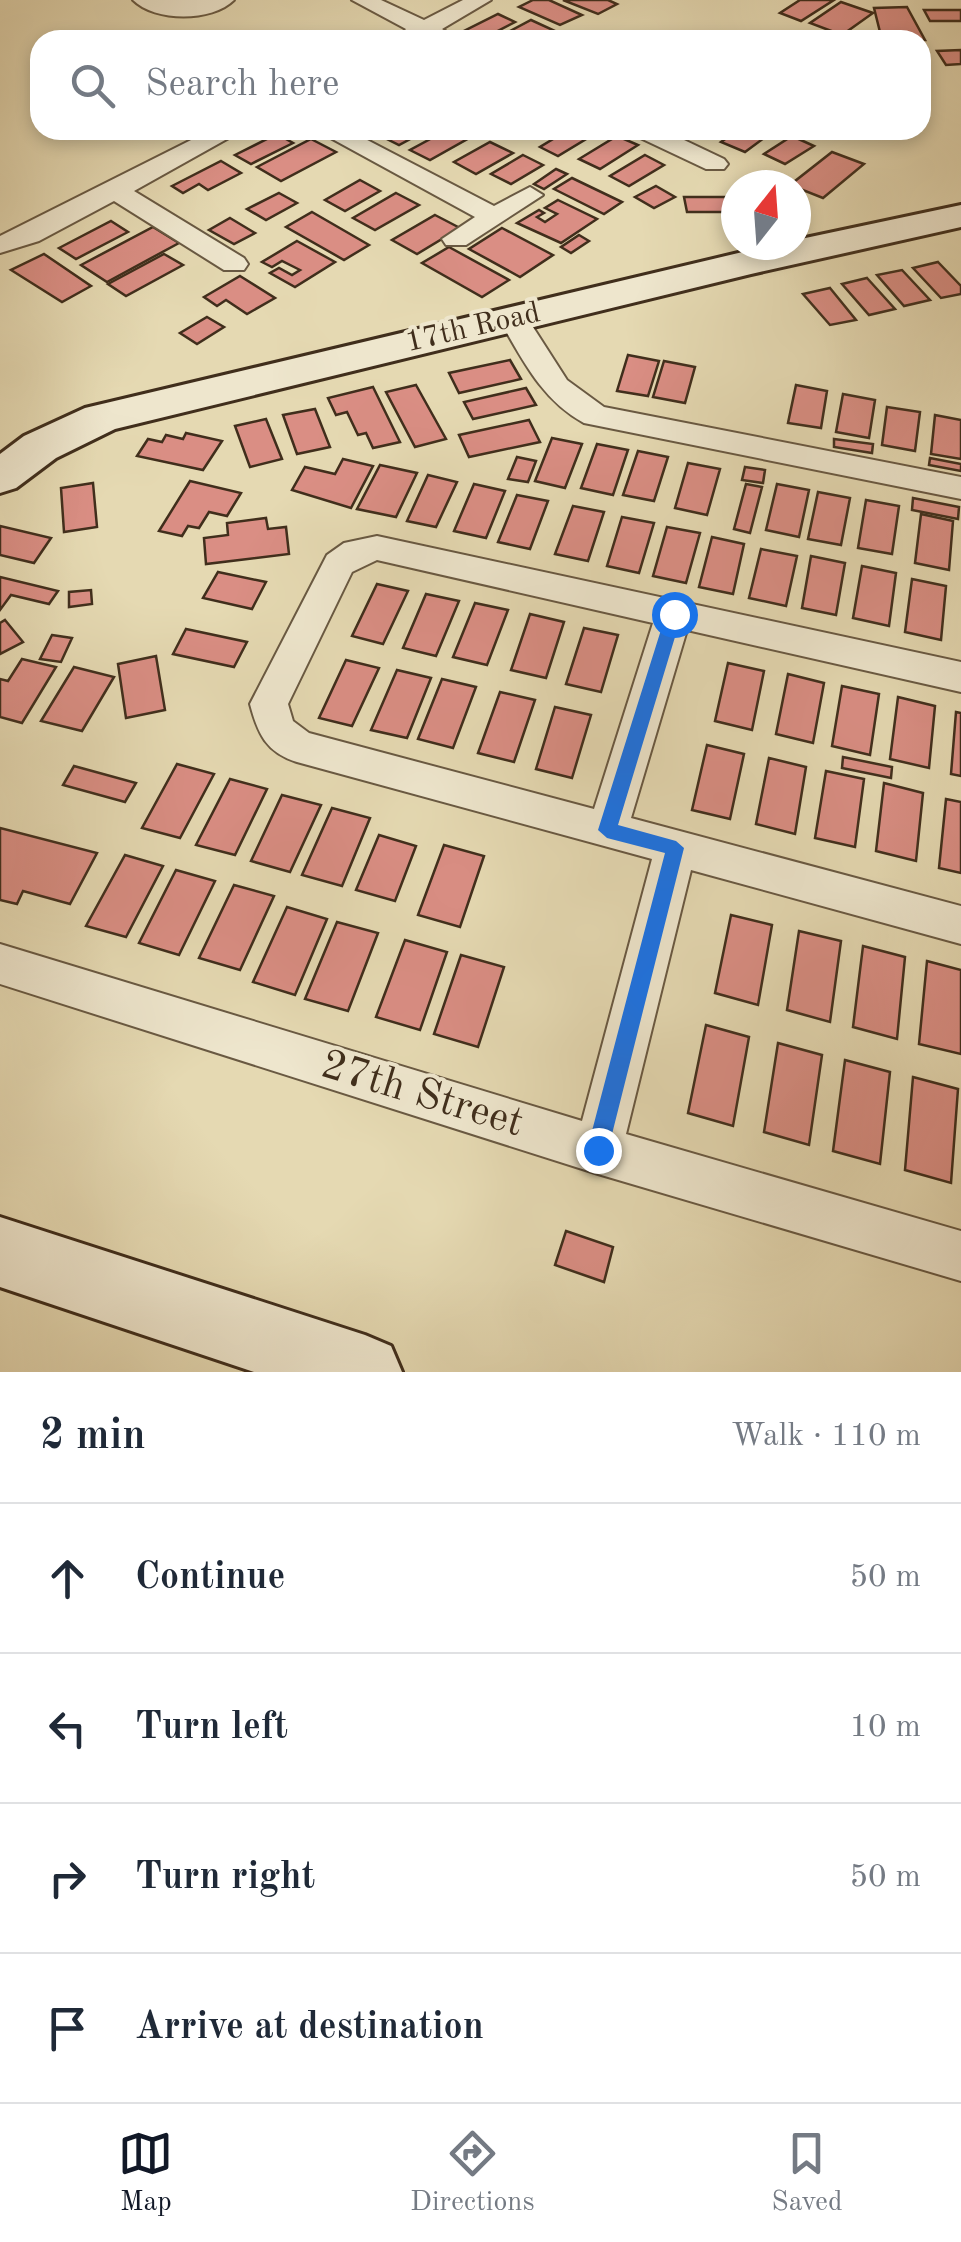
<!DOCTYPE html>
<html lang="en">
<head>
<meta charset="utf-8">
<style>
	body { margin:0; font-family:"Old Standard TT",serif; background:#f2f2f3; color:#1f2937 }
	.compass { position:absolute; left:721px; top:170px; width:90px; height:90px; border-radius:50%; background:#fff; box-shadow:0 5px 15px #0003; rotate:17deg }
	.stop { position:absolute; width:30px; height:30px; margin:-22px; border:8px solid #1a73e8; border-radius:50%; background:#fff }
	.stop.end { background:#1a73e8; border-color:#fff; box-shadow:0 2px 10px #0008 }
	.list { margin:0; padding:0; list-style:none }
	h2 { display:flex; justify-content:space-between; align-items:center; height:130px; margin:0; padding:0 40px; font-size:42px }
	h2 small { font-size:32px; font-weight:400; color:#747a83 }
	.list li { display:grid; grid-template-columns:65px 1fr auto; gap:30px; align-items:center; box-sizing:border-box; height:150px; padding:0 40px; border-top:2px solid #e0e1e3 }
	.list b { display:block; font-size:38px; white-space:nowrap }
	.list em { font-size:32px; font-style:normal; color:#747a83 }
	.icon { flex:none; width:55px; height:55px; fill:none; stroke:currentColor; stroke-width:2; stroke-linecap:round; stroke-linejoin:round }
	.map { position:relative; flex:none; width:961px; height:1372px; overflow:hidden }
	.search { position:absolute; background:#fff; box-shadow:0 5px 15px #0003; left:30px; right:30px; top:30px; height:110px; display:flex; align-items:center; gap:25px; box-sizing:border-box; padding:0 35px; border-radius:30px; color:#747a83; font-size:38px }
	.sheet { height:730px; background:#fff }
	nav { display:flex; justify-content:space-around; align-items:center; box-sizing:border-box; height:140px; border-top:2px solid #e0e1e3; background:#fff; font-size:28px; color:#747a83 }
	nav a { display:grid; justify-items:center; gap:5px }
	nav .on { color:#111827 }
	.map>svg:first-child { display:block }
	.building { fill:#da8e84; stroke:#402e1c; stroke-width:2.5 }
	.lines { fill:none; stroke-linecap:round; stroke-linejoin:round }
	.street-casing { stroke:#695942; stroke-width:4 }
	.secondary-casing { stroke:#402e1c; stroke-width:6 }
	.street { fill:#eee6cd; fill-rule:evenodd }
	.secondary { fill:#eee6cd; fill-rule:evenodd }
	.route { fill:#1a73e8 }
	.labels { text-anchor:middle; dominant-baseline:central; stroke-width:8; stroke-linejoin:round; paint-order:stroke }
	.far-street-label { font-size:30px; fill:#402e1c; stroke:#eee6cd }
	.near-street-label { font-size:42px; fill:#402e1c; stroke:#eee6cd }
</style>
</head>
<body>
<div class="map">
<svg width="961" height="1372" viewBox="0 0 961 1372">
	<rect width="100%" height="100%" fill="#e5d9b2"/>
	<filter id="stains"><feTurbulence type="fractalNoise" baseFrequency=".002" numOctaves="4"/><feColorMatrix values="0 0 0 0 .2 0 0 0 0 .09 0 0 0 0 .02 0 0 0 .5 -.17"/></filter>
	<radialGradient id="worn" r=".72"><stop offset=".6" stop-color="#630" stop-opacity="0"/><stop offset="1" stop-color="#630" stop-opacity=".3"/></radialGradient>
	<g class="building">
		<path d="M533,0H549L582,15L560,25L519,7Z"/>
		<path d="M563,0H608L617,4L598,14Z"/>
		<path d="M800,0H834L801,21L780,13Z"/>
		<path d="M841,2L873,13L842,35L810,23Z"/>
		<path d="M907,7L925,40H882L874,8Z"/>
		<path d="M924,10H961V21H930Z"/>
		<path d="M498,14L515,22L484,38L466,30Z"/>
		<path d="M531,20L553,30L534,40H493Z"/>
		<path d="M961,50V64L946,65L937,51Z"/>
		<path d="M385,130H427L399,145L377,134Z"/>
		<path d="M447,130L478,133L430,160L410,150Z"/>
		<path d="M568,130L596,133L558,156L540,147Z"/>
		<path d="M738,130H775L745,152L721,142Z"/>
		<path d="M277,134L293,143L251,164L235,155Z"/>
		<path d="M617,136L638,145L600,169L579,159Z"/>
		<path d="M792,136L814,146L785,164L764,154Z"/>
		<path d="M311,139L336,152L281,181L257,167Z"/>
		<path d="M490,142L513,153L476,174L454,162Z"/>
		<path d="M832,152L864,164L823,198L790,185Z"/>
		<path d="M523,155L543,165L511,184L491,174Z"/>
		<path d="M645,155L664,165L629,186L610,176Z"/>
		<path d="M221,161L241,173L208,190L199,184L183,193L172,186Z"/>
		<path d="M556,169L567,174L544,189L534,184Z"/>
		<path d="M572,178L622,202L604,214L554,189Z"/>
		<path d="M360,180L380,191L345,211L325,200Z"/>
		<path d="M656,186L675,197L654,208L635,197Z"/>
		<path d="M279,193L297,203L266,220L247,209Z"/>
		<path d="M396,193L419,205L375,230L353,218Z"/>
		<path d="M684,197H725L728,212H687Z"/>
		<path d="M558,200L597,219L561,243L517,223L539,210L544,213L537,217L545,222L557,214L545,208Z"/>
		<path d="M312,212L369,245L344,260L286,227Z"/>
		<path d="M435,215L460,228L417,254L392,240Z"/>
		<path d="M230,218L255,233L234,244L209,230Z"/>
		<path d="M111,221L128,232L76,259L59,248Z"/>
		<path d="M153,227L179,243L107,282L81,265Z"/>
		<path d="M502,228L553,255L520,277L469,249Z"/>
		<path d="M579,235L589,241L571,253L561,247Z"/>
		<path d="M297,241L335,262L295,287L270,273L279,268L292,275L300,270L282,261L272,267L262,262Z"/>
		<path d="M449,247L509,280L482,297L422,263Z"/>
		<path d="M44,254L91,286L62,302L11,270Z"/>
		<path d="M164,254L183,265L126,296L108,284Z"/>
		<path d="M938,262L961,286V294L941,298L913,268Z"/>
		<path d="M902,270L930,300L904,306L877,275Z"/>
		<path d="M240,276L275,298L247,314L226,300L217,306L204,297Z"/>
		<path d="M867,278L895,309L869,315L842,284Z"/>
		<path d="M830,288L856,320L830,325L803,294Z"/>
		<path d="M207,317L224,327L197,344L180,333Z"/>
		<path d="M628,355L659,361L648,396L617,391Z"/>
		<path d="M510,360L521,379L459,393L449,373Z"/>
		<path d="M664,361L695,367L685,403L653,397Z"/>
		<path d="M416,385L446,439L415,447L386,392Z"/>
		<path d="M796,385L827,391L821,428L788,423Z"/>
		<path d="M373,387L400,442L373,448L366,433L358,435L347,412L336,415L328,398Z"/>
		<path d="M526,388L536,405L473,419L464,402Z"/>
		<path d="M843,394L875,400L869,438L836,432Z"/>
		<path d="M887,407L920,412L915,451L882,445Z"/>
		<path d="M315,409L330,447L297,454L283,415Z"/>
		<path d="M935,415L961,420V459L931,454Z"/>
		<path d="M266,419L282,459L250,467L235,426Z"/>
		<path d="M529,420L540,442L469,457L459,435Z"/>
		<path d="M186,433L222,441L203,470L137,456L148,439L162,442L166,435L183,439Z"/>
		<path d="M552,438L582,444L565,488L535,481Z"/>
		<path d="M834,439L873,444L872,453L834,447Z"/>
		<path d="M597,444L628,450L613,495L581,488Z"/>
		<path d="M638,451L668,457L654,501L623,495Z"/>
		<path d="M517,457L536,461L528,482L508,479Z"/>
		<path d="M930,458L961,464V471L929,465Z"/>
		<path d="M343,459L373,466L351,508L292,490L305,467L335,474Z"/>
		<path d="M688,463L720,469L707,515L675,508Z"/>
		<path d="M380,465L417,473L396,517L357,509Z"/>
		<path d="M745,467L765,470L763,483L742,480Z"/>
		<path d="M428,475L457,482L436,527L407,521Z"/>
		<path d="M190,481L241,493L227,516L209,512L199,528L188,526L182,536L159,531Z"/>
		<path d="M93,483L97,527L64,532L61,488Z"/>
		<path d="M474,484L505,491L486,538L454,531Z"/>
		<path d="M746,484L762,487L750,533L734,529Z"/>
		<path d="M777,484L809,490L799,537L766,530Z"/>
		<path d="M818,492L850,498L841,545L808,539Z"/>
		<path d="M517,495L548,501L530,549L498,542Z"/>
		<path d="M913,498L959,507L958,519L912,510Z"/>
		<path d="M866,500L899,506L892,554L858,548Z"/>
		<path d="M573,506L604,512L588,561L555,554Z"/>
		<path d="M921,514L953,521L949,570L915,563Z"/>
		<path d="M622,517L654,523L639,573L607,566Z"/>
		<path d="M266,518L268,529L286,527L289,554L206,564L204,538L228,535L227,523Z"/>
		<path d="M0,526L51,538L34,563L0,555Z"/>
		<path d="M667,527L700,533L686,583L653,576Z"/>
		<path d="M712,537L744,544L733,594L699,587Z"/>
		<path d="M761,549L797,556L786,606L749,598Z"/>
		<path d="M811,556L845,563L836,615L802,608Z"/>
		<path d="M862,566L896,573L889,626L853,618Z"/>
		<path d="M218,572L266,582L252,609L203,598Z"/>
		<path d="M0,577L58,591L49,604L11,595L0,610Z"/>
		<path d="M912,579L946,586L941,640L905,632Z"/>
		<path d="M377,584L408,591L383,644L352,636Z"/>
		<path d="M91,590L92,604L69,607V592Z"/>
		<path d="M426,594L459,601L436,656L403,648Z"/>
		<path d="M475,603L508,610L487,665L453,657Z"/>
		<path d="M530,614L564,622L546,678L511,670Z"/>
		<path d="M5,620L23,642L0,654V623Z"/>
		<path d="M584,628L618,635L601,692L566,684Z"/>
		<path d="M186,629L247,642L234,667L173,654Z"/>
		<path d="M52,635L72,638L61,662L40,659Z"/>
		<path d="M156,656L165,710L126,718L118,664Z"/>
		<path d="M22,659L56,667L22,723L0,717V679L8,681Z"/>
		<path d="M346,660L379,668L352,726L319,718Z"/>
		<path d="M728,663L764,671L752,730L715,721Z"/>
		<path d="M74,667L114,677L82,731L41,721Z"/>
		<path d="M397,670L431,678L407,738L371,730Z"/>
		<path d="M788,674L824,683L813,743L776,734Z"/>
		<path d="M442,679L476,687L453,748L418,739Z"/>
		<path d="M842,686L879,694L870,755L832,746Z"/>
		<path d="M500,692L535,700L514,762L478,753Z"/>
		<path d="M898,697L935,706L929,768L890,759Z"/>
		<path d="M555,707L591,715L572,778L536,769Z"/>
		<path d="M956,712L961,713V776L951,774Z"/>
		<path d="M707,745L744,754L730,819L692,810Z"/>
		<path d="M843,757L892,767L891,778L842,768Z"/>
		<path d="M769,758L806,767L795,834L756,824Z"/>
		<path d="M177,764L214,774L180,838L142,828Z"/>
		<path d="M74,766L136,783L125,802L63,785Z"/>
		<path d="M826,771L864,779L855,847L815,838Z"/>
		<path d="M230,779L267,789L235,855L196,845Z"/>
		<path d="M884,783L923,793L916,861L876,851Z"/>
		<path d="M282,795L321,805L290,872L251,861Z"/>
		<path d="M946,799L961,802V873L939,868Z"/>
		<path d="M332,808L370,818L342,886L302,875Z"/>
		<path d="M0,828L97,853L70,904L23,891L17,904L0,900Z"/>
		<path d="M379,835L416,846L395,901L356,890Z"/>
		<path d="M444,845L484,856L460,927L418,915Z"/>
		<path d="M125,855L163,866L126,937L86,926Z"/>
		<path d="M176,870L215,881L179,955L139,943Z"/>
		<path d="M234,885L274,896L240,970L199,958Z"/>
		<path d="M287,907L327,919L295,995L253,982Z"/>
		<path d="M731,915L772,925L758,1005L715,993Z"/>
		<path d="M337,922L378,933L348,1011L305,999Z"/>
		<path d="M799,931L841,941L830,1022L787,1010Z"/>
		<path d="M405,940L447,952L420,1030L376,1017Z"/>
		<path d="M863,946L905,957L897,1039L853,1027Z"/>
		<path d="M461,955L504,967L478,1047L434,1034Z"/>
		<path d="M927,961L961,970V1054L919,1044Z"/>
		<path d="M706,1025L749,1037L733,1126L688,1113Z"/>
		<path d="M778,1043L822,1055L809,1145L764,1132Z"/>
		<path d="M845,1060L890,1072L880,1164L833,1151Z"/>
		<path d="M913,1077L958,1089L951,1183L905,1170Z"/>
		<path d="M566,1231L613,1247L604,1282L555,1265Z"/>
	</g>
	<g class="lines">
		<defs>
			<g id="street">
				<path d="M133,0H234C212,22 155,22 133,0Z"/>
				<path d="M352,0H381L424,20L463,0H491L442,29L459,40H402L400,36L406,29Z"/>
				<path d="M211,130H243L134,191L244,258L248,264L244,270H224L114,201L39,241L0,253V236Z"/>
				<path d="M316,130H348L494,206L530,187L543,195L466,245H446L442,239L475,217Z"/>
				<path d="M630,130H663L724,159L728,164L724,169H706L634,135Z"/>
				<path d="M514,310L524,313L567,380L604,407L961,477V499L584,423C541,399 523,360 499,319L504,313Z"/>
				<path d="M377,536L961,662V692L687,630L631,818L961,906V944L691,870L626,1134L961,1231V1281L598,1174L0,984V944L582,1121L652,859L297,762C266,752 258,734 250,704L327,555L344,543ZM377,560L653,623L594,809L309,733L293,721L288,704L352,572Z"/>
			</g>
			<g id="secondary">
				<path d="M961,205V227L751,274L115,429L56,458L16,488L0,493V454L24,436L85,408L751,250L796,245V240Z"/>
				<path d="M0,1217L365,1335L391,1346L402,1372H254L0,1287Z"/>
			</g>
		</defs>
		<use href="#street" class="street-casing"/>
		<use href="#secondary" class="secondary-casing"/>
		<use href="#street" class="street"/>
		<use href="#secondary" class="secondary"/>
	</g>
	<path class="route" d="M674,608L682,614L618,825L676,841L684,848L608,1150L605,1157L598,1160L590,1157L587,1150L665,853L607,838L598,830L666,614Z"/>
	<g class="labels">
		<g class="far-street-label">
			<text transform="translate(473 328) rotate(-13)">17th Road</text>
		</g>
		<g class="near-street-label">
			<text transform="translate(422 1095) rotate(17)">27th Street</text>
		</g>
	</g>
	<rect width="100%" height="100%" filter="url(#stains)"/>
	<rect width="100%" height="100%" fill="url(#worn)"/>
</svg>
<svg class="compass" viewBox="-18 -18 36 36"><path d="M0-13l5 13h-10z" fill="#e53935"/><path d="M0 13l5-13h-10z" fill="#747a83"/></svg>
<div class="stop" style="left:674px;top:614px"></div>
<div class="stop end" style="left:598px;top:1150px"></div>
<div class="search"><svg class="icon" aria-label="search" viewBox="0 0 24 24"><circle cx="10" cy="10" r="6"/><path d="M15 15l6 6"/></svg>Search here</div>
</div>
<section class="sheet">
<h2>2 min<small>Walk · 110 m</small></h2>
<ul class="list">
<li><svg class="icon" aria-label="ahead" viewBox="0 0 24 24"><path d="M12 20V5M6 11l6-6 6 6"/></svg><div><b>Continue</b></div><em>50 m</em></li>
<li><svg class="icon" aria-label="left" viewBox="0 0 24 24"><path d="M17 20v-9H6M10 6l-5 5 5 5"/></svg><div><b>Turn left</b></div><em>10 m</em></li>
<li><svg class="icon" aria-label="right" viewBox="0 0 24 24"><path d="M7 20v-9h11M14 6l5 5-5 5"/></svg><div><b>Turn right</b></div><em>50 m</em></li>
<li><svg class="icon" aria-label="arrive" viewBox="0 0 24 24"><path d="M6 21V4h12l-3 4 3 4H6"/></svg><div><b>Arrive at destination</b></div></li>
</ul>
</section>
<nav>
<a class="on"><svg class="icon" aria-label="map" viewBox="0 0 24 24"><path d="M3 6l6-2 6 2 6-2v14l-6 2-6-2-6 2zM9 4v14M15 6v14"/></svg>Map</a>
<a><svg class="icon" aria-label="directions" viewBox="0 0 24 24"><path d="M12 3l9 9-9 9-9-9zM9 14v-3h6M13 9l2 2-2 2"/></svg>Directions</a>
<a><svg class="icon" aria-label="saved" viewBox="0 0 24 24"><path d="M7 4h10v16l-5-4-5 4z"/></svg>Saved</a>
</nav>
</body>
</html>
